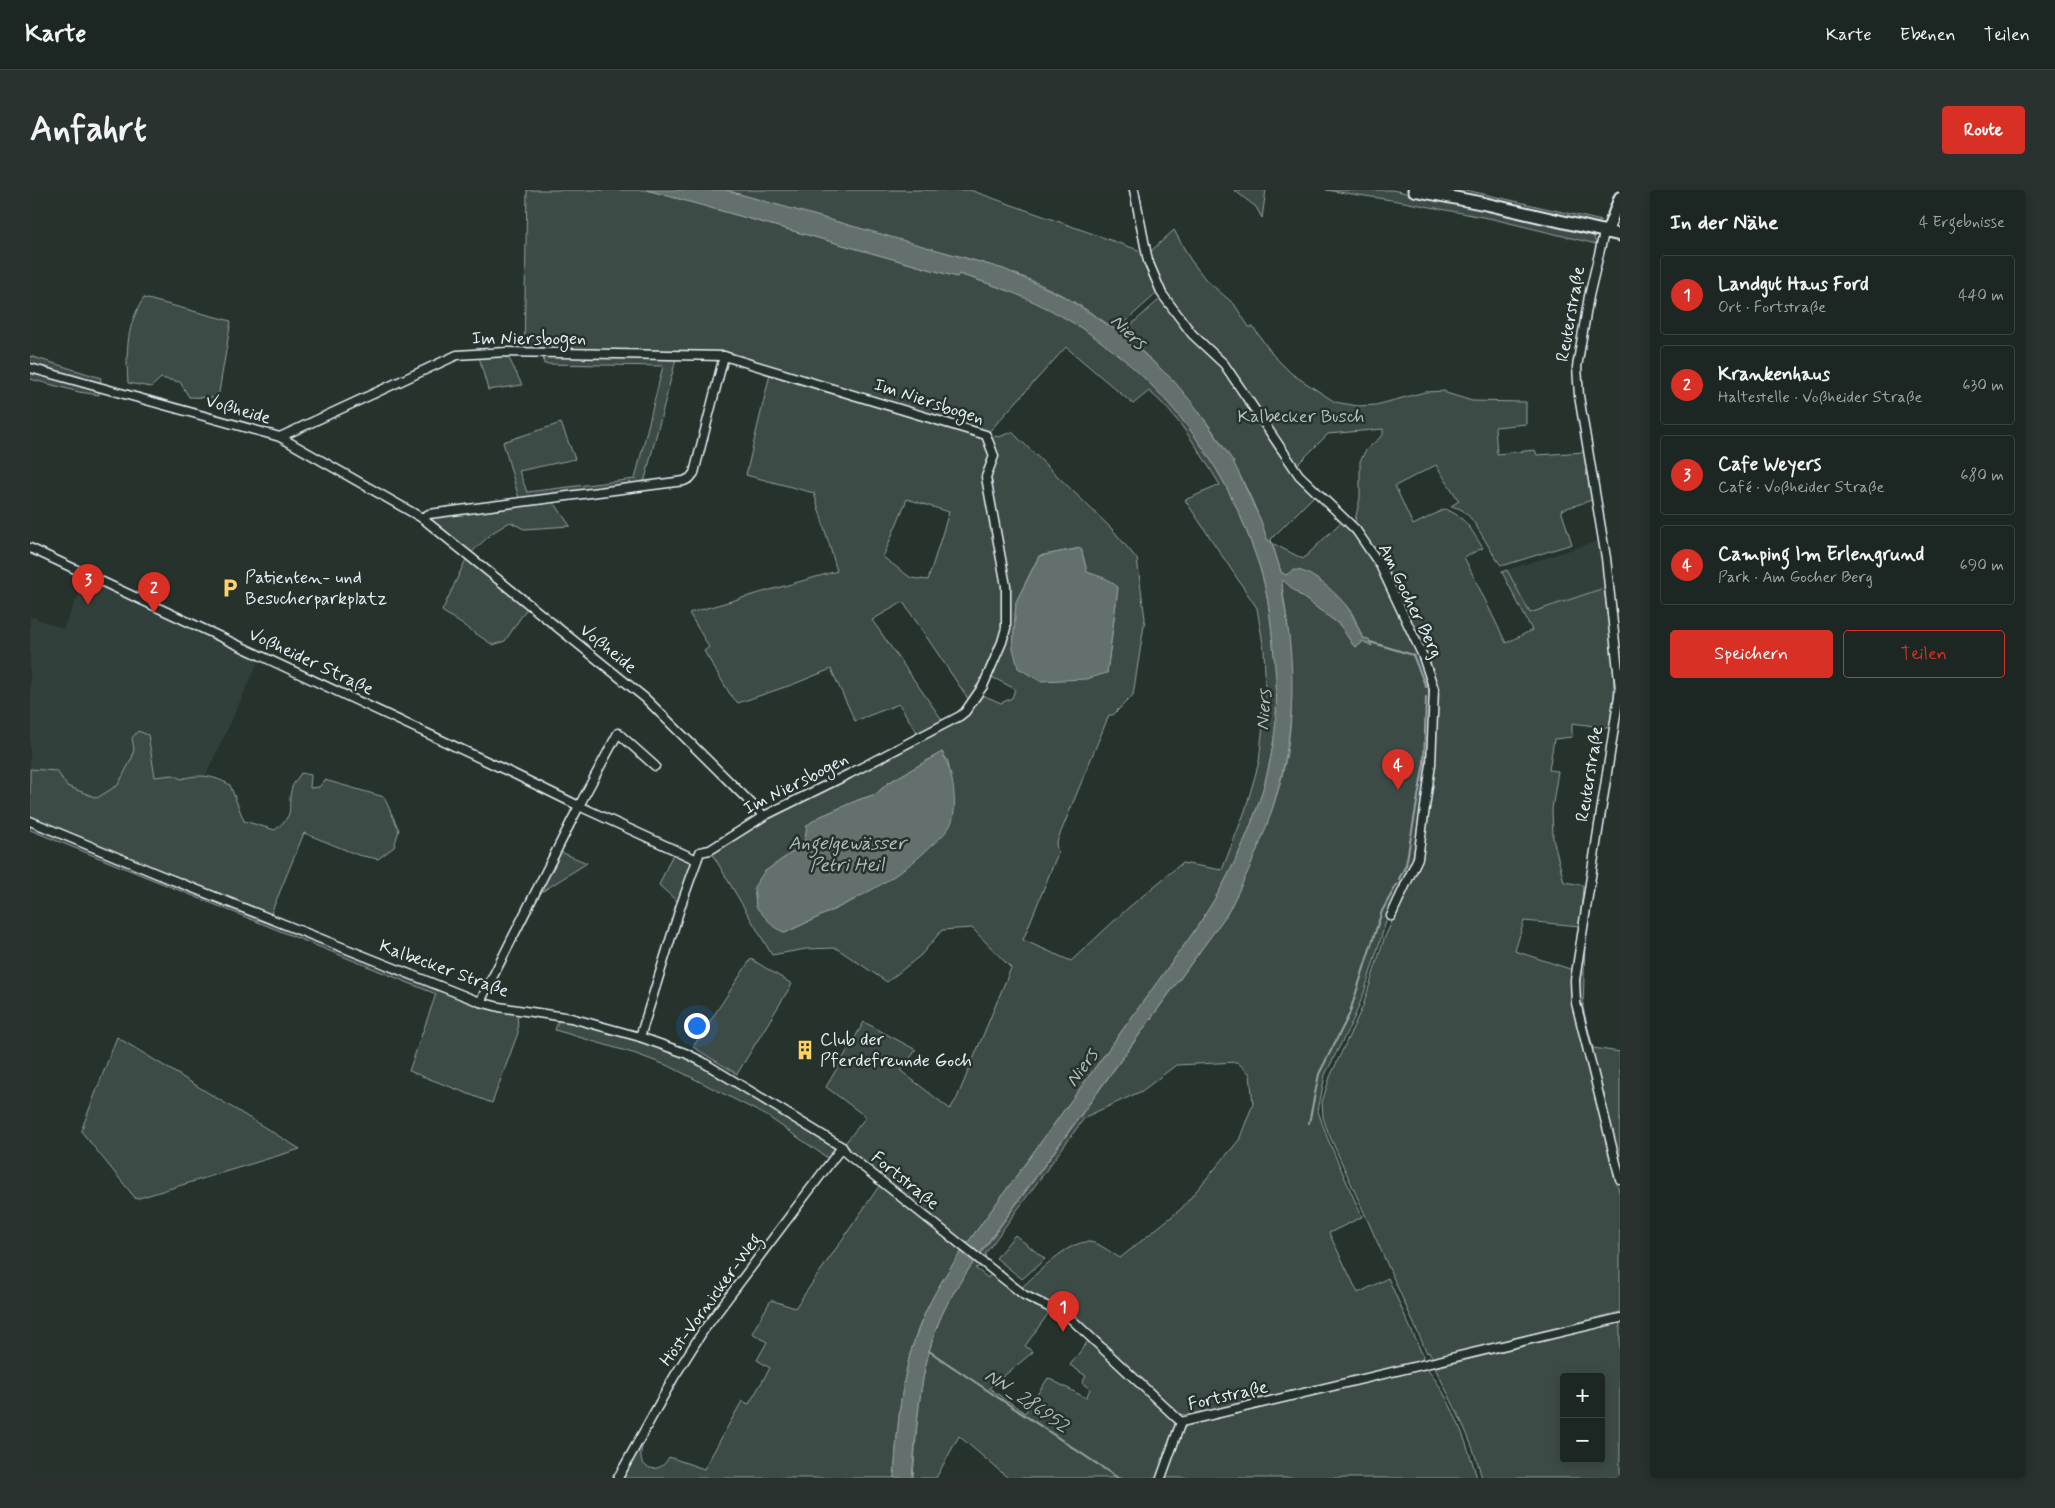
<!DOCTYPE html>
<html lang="de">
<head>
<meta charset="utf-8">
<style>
	body { margin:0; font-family:Mynerve,sans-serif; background:#29322f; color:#f1f3f6 }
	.controls { position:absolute; right:15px; bottom:15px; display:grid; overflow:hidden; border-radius:5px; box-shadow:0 2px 12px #0003 }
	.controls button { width:45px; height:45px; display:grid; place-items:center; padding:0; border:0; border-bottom:1px solid #3a4340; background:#1c2622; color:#f1f3f6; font:25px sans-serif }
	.you { position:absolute; left:666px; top:835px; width:18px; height:18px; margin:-12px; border:4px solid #fff; border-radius:50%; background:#1a73e8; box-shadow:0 0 0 8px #1a73e833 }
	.badge { display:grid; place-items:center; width:32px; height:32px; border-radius:50%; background:#d93025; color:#fff; font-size:16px; font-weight:700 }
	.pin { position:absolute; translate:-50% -41px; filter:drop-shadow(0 1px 2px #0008) }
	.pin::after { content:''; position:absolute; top:26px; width:18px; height:15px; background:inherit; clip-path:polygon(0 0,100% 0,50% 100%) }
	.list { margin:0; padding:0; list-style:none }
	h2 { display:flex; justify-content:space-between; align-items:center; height:65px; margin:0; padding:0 20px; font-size:21px }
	h2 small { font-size:16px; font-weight:400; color:#a0a5a5 }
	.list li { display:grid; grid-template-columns:32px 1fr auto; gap:15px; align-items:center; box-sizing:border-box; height:80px; margin:0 10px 10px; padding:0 10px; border:1px solid #3a4340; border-radius:5px }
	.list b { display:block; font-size:19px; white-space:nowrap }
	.list p { margin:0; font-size:16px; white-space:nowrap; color:#a0a5a5 }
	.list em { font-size:16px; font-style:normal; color:#a0a5a5 }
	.actions { display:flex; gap:10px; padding:15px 20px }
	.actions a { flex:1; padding:11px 0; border:1px solid #d93025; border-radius:5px; text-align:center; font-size:18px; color:#d93025 }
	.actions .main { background:#d93025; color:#fff }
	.map { position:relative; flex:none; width:1590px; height:1288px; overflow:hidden; border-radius:5px }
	header { display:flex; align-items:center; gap:30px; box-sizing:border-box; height:70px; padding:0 25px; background:#1c2622; border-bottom:1px solid #3a4340 }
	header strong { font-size:24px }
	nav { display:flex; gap:28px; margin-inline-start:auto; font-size:18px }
	.intro { display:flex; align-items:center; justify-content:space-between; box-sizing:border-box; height:120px; padding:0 30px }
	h1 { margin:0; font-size:35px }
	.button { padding:12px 22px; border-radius:5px; background:#d93025; color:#fff; font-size:18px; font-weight:700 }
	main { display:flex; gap:30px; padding:0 30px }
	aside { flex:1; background:#1c2622; border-radius:5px; box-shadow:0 2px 12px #0003 }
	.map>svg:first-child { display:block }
	.built { fill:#333f3a }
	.green { fill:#3e4b47; stroke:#939ea0; fill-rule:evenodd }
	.water { fill:#636f6d; stroke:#98a3a5 }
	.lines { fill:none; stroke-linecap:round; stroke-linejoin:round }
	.stream { stroke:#98a3a5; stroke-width:2 }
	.street-casing { stroke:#e8f1f8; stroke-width:11 }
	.secondary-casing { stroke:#e8f1f8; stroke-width:14 }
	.primary-casing { stroke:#e8f1f8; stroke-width:15 }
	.street { stroke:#26332d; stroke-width:8 }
	.secondary { stroke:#26332d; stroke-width:10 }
	.primary { stroke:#26332d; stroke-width:11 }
	.labels { text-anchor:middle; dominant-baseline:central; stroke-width:5; stroke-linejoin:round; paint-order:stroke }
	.street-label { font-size:18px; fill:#e8f1f8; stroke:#26332d }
	.park-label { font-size:18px; fill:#b5bfc3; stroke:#26332d }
	.poi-label { font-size:18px; fill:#e8f1f8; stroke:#26332d; text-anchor:start }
	.water-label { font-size:19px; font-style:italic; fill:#b3bdc0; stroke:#26332d }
</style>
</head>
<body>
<header>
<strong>Karte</strong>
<nav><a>Karte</a><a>Ebenen</a><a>Teilen</a></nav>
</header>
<div class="intro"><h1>Anfahrt</h1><a class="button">Route</a></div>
<main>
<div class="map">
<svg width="1590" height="1288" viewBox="0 0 1590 1288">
	<rect width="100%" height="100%" fill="#26332d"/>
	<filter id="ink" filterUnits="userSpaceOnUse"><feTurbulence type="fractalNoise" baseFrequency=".02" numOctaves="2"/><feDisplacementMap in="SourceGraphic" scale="10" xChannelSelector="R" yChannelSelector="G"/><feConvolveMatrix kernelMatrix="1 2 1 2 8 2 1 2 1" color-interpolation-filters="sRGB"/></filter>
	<g filter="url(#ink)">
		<g class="built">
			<path d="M1565,352H1568L1574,398L1500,423L1477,380Z"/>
			<path d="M58,385L231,466L130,685L0,631V426L33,439Z"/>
		</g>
		<g class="green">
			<path d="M497,0H617L927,87L928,84C951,91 973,98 995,107C1099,152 1181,244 1220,350C1224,361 1229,373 1232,385C1238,407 1241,431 1243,454C1246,483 1248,512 1245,541C1236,614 1204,683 1163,743L939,1051C923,1073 909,1095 897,1119C871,1172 868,1231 864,1288H588L607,1253L613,1255C603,1278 629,1288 639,1267L674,1279L712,1211L719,1214L740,1178L727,1170L737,1152L722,1143L741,1110L765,1118L852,992L812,958L802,971L737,926L641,877L606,864L525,840L530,826L654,863L812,957L836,927L796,897L834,832L886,860L871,881L920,919L927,908L981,778L942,738L912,740L891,765L857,792L806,758L776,759L742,765L680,660L734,626L890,547L869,514L825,531L801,479L764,494L708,513L700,504L674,461L679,457L659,423L807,381L784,303L716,285L741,180L694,166L647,165L613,297L522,309L540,336L494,339L480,332L462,343L439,365L499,415L475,451L463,455L412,421L438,365L392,328L490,312L473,252L531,233L545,269L489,281L497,302L605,289L633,176L514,174L513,163L494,162ZM1036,157L1103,214L1119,201C1149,226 1170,262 1190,295L1155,310L1227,418L1234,460L1236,506L1229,572L1215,621L1192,680L1152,673L1097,719L1041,771L993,750L1028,663L1026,654L1079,525H1083L1103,505L1115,429L1107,369L1082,339L982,242L969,247L957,244ZM877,309L919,322L898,390L881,388L853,367ZM1051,358L1057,382L1088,398L1077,483L983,458L986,412L1009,366ZM873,412L941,513L915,534L842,430ZM958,485L985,499L982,508L971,513L948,503ZM912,562L918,571L923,605L824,710L755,743L734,682L774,654L789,627L828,610L846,604L858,593Z"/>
			<path d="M695,0H940L1111,61L1099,0H1103L1116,72L1115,78L1127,103L1088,138L1093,142L1130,109L1159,146L1192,177L1246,260L1263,282L1285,305L1241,349L1242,353L1273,369L1311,332C1354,372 1379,441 1400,495L1399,497V505L1401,508L1399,574L1381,678L1378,688L1372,690L1369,695L1371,701L1359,722L1334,803L1324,828L1295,885L1288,921L1297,947L1332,1027L1299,1043L1328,1103L1358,1088L1393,1166L1392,1171L1179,1223L1161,1226L1149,1224L1035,1121L991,1098C1007,1084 1037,1051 1059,1052C1070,1053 1081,1063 1090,1068L1151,1019L1209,950L1223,914L1220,884L1207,872L1146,875L1112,901L1055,927L955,1064L957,1071L949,1066L1197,724C1217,685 1235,644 1248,601C1268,536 1263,462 1252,396L1253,389L1267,403L1310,435L1323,455L1326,457L1332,451L1341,455C1328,443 1330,439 1323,425C1314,409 1285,389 1269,380L1255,385L1251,382L1242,353L1237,349C1200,236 1111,139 1003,91C963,74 921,64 880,53C819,35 757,18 695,0Z"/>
			<path d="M1204,0H1236L1232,28L1226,17Z"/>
			<path d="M1296,0H1362L1463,21L1563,44L1566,54L1463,29L1374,12Z"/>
			<path d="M1410,0H1436L1572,31L1564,34Z"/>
			<path d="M1144,40L1160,69L1176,90L1204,114L1219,137H1223L1243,165L1262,184L1305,212L1328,216L1346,215L1395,202L1415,201L1416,203L1442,211L1496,212V234L1465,237L1467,264L1505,260L1507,265L1554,262L1562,310L1531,320L1542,354L1475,375H1471C1459,361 1446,329 1432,320C1429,318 1424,317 1421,316L1429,311L1406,275L1365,296L1383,335L1415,319C1436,327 1441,340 1453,358L1434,367L1476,453L1502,440L1472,382L1477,380L1500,423L1574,398L1583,469L1584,507L1579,538L1542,533V547L1524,549L1519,580L1528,581L1522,619L1523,648L1534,692L1553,695L1550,736L1494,731L1485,761L1543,780L1541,800L1544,823L1590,1005V1122L1403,1168L1399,1162L1397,1163L1298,942L1293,927L1292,912L1300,887L1333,816L1354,749L1391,668L1403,574L1408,498L1393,460L1324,335L1330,308V271L1336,260L1353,245V239L1298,244L1267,275L1197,172L1166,141L1137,104L1123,76L1120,62Z"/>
			<path d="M114,108L201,131L188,208L159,207L150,192L131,188L121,197L98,193C96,162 96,135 114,108Z"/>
			<path d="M476,162L492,195L458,200L448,163Z"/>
			<path d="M0,166L71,188L69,205L49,202L0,189Z"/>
			<path d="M108,541L118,545L125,587L143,585L151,589C169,584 183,585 200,595L214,631L245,640C266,622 257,622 261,601C262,594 268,588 271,583L281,585L280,598L289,597L295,590L354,607L369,640L364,657L348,669L328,665L274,643L239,728L418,800L487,819L488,843L462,913L379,881L406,804L0,640V579L27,581L37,596L67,608L88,595L102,568L104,559L102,548Z"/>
			<path d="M645,659L667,670L651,715L629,695Z"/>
			<path d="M526,660L557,673L502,708Z"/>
			<path d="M1555,753L1553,818L1563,858L1590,862V978L1548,807Z"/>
			<path d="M721,769L762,794L707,884L663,857Z"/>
			<path d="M87,847L270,959L106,1009L51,941Z"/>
			<path d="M985,1045L1015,1069L992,1089L966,1068Z"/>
			<path d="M945,1070L952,1076L945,1078L958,1088L961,1084L984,1102L1020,1121L995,1156L1003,1162L959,1198L995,1223L1018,1188L1056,1208L1060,1199L1052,1193L1056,1186L1040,1175L1058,1151L1146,1233L1128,1288H978L929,1246L906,1288H883C887,1234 889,1180 910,1129C919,1108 932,1089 945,1070Z"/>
			<path d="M1590,1133V1288H1452C1442,1248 1422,1212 1404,1176L1406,1175L1407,1177ZM1534,1187H1571V1269H1534Z"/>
			<path d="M1396,1178C1420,1205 1437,1253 1447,1288H1134L1151,1241L1157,1236Z"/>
		</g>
		<g class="water">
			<path d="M617,0H695L974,79L1035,107L1092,144L1143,190L1164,215L1203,271L1231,331L1237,349L1242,353L1251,382L1256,385C1260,383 1261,380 1266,380C1283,381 1314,409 1321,423C1326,431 1328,440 1333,448L1339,449L1342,456L1332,451L1331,454L1326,457L1323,455L1310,435L1267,403L1253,390C1250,403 1256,418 1257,431C1260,452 1262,474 1262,496C1262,580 1235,651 1197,724L945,1070C932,1089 919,1108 910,1129C889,1180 887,1234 882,1288H864C868,1231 871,1172 897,1119C908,1095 923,1073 939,1051L1163,743C1204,683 1236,614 1245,541C1248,512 1246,483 1243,454C1241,431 1238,407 1232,385C1229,373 1224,361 1220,350C1181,244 1099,153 995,108C973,98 951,91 929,84L927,87Z"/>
			<path d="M1051,358L1057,382L1077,389L1088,397L1077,483L1056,489L1010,491L988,478L983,458L986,412L1009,366Z"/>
			<path d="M912,562C922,578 931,622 918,639C914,645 908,650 902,655C860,697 808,717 755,743L744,737L726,717L724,697L734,682L774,654L777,635L789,627L828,610L846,604L858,593Z"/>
		</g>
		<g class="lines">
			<g class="stream">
				<path d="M1340,452L1383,465L1396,497"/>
				<path d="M1369,689L1376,675L1394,573L1396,507"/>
				<path d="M1279,933L1289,884L1319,825L1352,721L1367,694"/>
				<path d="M899,1161L1088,1288"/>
			</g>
			<defs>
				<g id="street">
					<path d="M1104,0L1118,71L1132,104L1162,144L1194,174L1269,285L1326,340L1350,375L1392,464L1404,499L1401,574L1388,668L1361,726"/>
					<path d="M1577,42L1573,47L1559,106L1547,177L1549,206L1576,368L1590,499L1545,790L1546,813L1590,989"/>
					<path d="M0,178L250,247L392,328L615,508L734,626"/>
					<path d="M250,247L427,165L476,162L694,166L956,245L964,266L956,287L976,396V438L972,452L953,496L935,522L930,526L819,584L734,626L680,660L670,662L651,715L610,847"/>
					<path d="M392,328L399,324L654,291L660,288L664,283L694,166"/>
					<path d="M0,358L484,584L549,616L667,670"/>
					<path d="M0,631L130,685L450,812L469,817L541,828L610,847L655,863L671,871L812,957L817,964L994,1105L1039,1127L1151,1232"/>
					<path d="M450,812L549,616L588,543L625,576"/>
					<path d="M1151,1232L1590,1128"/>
					<path d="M588,1288L644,1187L673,1141L812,957"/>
					<path d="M1131,1288L1151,1232"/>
				</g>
				<path id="secondary" d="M1577,42L1590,7"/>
				<path id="primary" d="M1384,0L1456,14L1590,45"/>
			</defs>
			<use href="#street" class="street-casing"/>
			<use href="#secondary" class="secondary-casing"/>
			<use href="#primary" class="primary-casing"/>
			<use href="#street" class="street"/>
			<use href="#secondary" class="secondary"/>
			<use href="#primary" class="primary"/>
		</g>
	</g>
	<defs>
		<symbol id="parking-bare" viewBox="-9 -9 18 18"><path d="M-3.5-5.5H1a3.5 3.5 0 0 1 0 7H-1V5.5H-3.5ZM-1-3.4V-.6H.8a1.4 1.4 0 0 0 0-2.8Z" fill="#ffd166" stroke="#26332d" stroke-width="2.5" paint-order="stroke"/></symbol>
		<symbol id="building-bare" viewBox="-9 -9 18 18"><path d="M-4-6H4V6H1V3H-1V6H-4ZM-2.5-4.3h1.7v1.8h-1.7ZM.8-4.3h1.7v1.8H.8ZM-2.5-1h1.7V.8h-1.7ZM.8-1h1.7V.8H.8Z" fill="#ffd166" stroke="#26332d" stroke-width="2.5" paint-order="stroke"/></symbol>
	</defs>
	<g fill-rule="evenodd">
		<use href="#parking-bare" x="186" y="384" width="28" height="28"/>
		<use href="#building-bare" x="761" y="846" width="28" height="28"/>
	</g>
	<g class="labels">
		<g class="street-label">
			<text transform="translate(1541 124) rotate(-80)">Reuterstraße</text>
			<text x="499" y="149">Im Niersbogen</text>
			<text transform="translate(899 212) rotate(18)">Im Niersbogen</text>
			<text transform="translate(208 220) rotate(16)">Voßheide</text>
			<text transform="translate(1380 411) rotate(64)">Am Gocher Berg</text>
			<text transform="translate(578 459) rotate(39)">Voßheide</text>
			<text transform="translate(281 472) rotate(25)">Voßheider Straße</text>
			<text transform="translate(1560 584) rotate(-81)">Reuterstraße</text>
			<text transform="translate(766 594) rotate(-27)">Im Niersbogen</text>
			<text transform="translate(414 779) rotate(20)">Kalbecker Straße</text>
			<text transform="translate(875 991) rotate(39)">Fortstraße</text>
			<text transform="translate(681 1110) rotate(-54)">Höst-Vornicker-Weg</text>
			<text transform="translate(1198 1206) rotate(-13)">Fortstraße</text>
		</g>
		<g class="park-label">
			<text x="1271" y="227">Kalbecker Busch</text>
		</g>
		<g class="poi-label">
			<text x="215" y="388">Patienten- und<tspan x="215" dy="21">Besucherparkplatz</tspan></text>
			<text x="790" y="850">Club der<tspan x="790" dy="21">Pferdefreunde Goch</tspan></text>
		</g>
		<g class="water-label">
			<text transform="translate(1098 142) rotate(44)">Niers</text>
			<text transform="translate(1234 520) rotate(-86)">Niers</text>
			<text x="817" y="653">Angelgewässer<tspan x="817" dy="22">Petri Heil</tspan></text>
			<text transform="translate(1052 878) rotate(-54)">Niers</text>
			<text transform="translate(997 1211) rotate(34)">NN_286952</text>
		</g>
	</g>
</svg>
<div class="controls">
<button>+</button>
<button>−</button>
</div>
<div class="you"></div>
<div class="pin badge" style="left:1033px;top:1142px">1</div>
<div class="pin badge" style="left:124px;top:423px">2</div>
<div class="pin badge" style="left:58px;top:415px">3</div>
<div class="pin badge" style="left:1368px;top:600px">4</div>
</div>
<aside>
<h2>In der Nähe<small>4 Ergebnisse</small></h2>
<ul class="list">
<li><span class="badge">1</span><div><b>Landgut Haus Ford</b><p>Ort · Fortstraße</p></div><em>440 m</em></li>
<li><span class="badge">2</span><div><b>Krankenhaus</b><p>Haltestelle · Voßheider Straße</p></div><em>630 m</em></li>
<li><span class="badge">3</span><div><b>Cafe Weyers</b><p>Café · Voßheider Straße</p></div><em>680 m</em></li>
<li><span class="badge">4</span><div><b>Camping Im Erlengrund</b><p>Park · Am Gocher Berg</p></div><em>690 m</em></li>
</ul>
<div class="actions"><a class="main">Speichern</a><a>Teilen</a></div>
</aside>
</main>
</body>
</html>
